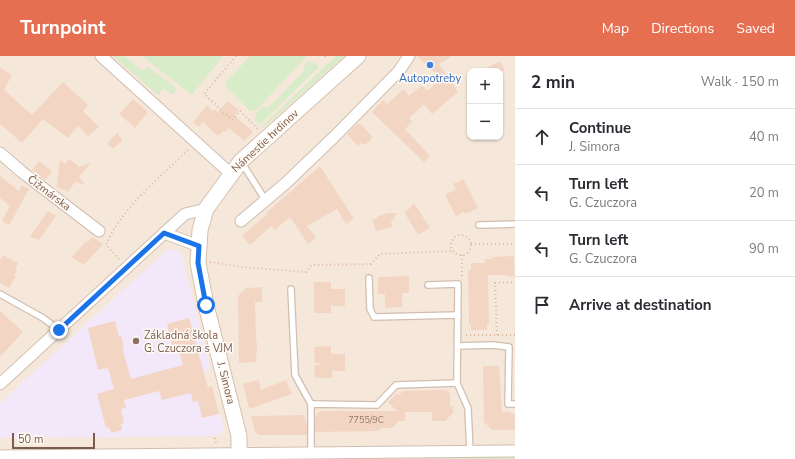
<!DOCTYPE html>
<html lang="en">
<head>
<meta charset="utf-8">
<style>
	body { margin:0; font-family:"Nunito Sans",sans-serif; background:#f2f2f3; color:#2b2b33 }
	.controls { position:absolute; right:12px; top:12px; display:grid; overflow:hidden; border-radius:8px; box-shadow:0 1px 3px #0004 }
	.controls button { width:36px; height:36px; display:grid; place-items:center; padding:0; border:0; border-bottom:1px solid #e1e1e2; background:#fff; color:#2b2b33; font:20px sans-serif }
	.scale { position:absolute; left:12px; bottom:10px; width:83px; box-sizing:border-box; padding-left:4px; border:2px solid #7a5c4d; border-top:0; font-size:11px; line-height:14px; white-space:nowrap; color:#7a5c4d; -webkit-text-stroke:3px #fffaf3; paint-order:stroke }
	.stop { position:absolute; width:12px; height:12px; margin:-9px; border:3px solid #1a73e8; border-radius:50%; background:#fff }
	.stop.end { background:#1a73e8; border-color:#fff; box-shadow:0 1px 4px #0008 }
	.list { margin:0; padding:0; list-style:none }
	h2 { display:flex; justify-content:space-between; align-items:center; height:52px; margin:0; padding:0 16px; font-size:17px }
	h2 small { font-size:13px; font-weight:400; color:#7c7c81 }
	.list li { display:grid; grid-template-columns:26px 1fr auto; gap:12px; align-items:center; box-sizing:border-box; height:56px; padding:0 16px; border-top:1px solid #e1e1e2 }
	.list b { display:block; font-size:15px; white-space:nowrap }
	.list p { margin:0; font-size:13px; white-space:nowrap; color:#7c7c81 }
	.list em { font-size:13px; font-style:normal; color:#7c7c81 }
	.icon { flex:none; width:22px; height:22px; fill:none; stroke:currentColor; stroke-width:2; stroke-linecap:round; stroke-linejoin:round }
	.map { position:relative; flex:none; width:515px; height:403px; overflow:hidden }
	header { display:flex; align-items:center; gap:24px; box-sizing:border-box; height:56px; padding:0 20px; background:#e76f51; color:#fff }
	header strong { font-size:19px }
	nav { display:flex; gap:22px; margin-inline-start:auto; font-size:14px }
	main { display:flex }
	aside { flex:1; background:#fff }
	.map>svg:first-child { display:block }
	.residential { fill:#f5e8da; fill-rule:evenodd }
	.education { fill:#f3e8fa }
	.green { fill:#d8ecc9 }
	.building { fill:#f3d5c3 }
	.lines { fill:none; stroke-linecap:round; stroke-linejoin:round }
	.lane-casing { stroke:#d1beb0; stroke-width:8 }
	.street-casing { stroke:#d1beb0; stroke-width:13 }
	.secondary-casing { stroke:#d6c0b0; stroke-width:17 }
	.path { stroke:#d9b8a5; stroke-width:2; stroke-dasharray:1 3; stroke-linecap:butt }
	.lane { stroke:#fff; stroke-width:5.5 }
	.street { stroke:#fff; stroke-width:11 }
	.secondary { stroke:#fff; stroke-width:15 }
	.route { stroke:#1a73e8; stroke-width:5 }
	.shop-dot { fill:#3f7fe0; stroke:#fffaf3; stroke-width:1.5 }
	.education-dot { fill:#8d6e63; stroke:#fffaf3; stroke-width:1.5 }
	.labels { text-anchor:middle; dominant-baseline:central; stroke-width:3; stroke-linejoin:round; paint-order:stroke }
	.number-label { font-size:9px; fill:#987a6a }
	.shop-label { font-size:11px; fill:#366cbe; stroke:#fffaf3 }
	.street-label { font-size:11px; fill:#7a5c4d; stroke:#fffaf3 }
	.education-label { font-size:11px; fill:#785e54; stroke:#fffaf3; text-anchor:start }
</style>
</head>
<body>
<header>
<strong>Turnpoint</strong>
<nav><a>Map</a><a>Directions</a><a>Saved</a></nav>
</header>
<main>
<div class="map">
<svg width="515" height="403" viewBox="0 0 515 403">
	<rect width="100%" height="100%" fill="#fdf6ec"/>
	<path class="residential" d="M0,0H515V403H0ZM470,15H500V81H470Z"/>
	<path class="education" d="M169,192L170,194H175L179,196H181L211,314L204,315L208,332L212,330L219,357L224,371L223,376L218,378V380L0,382V347Z"/>
	<g class="green">
		<path d="M113,0H124L143,15L147,10L177,33L172,39L164,32L158,39Z"/>
		<path d="M142,0H223L192,39Z"/>
		<path d="M250,0H307L256,54L250,55L226,31V26Z"/>
		<path d="M336,0H344L263,72L262,70Z"/>
		<path d="M308,6L315,7L319,11L260,68L255,64L256,57L264,50L268,52L305,14L303,11Z"/>
		<path d="M515,400V403H388Z"/>
	</g>
	<g class="building">
		<path d="M417,0H452L439,8L454,29L458,36L432,58L424,48L409,62L412,66L405,73L430,100L424,106L372,56L383,44L387,48L404,33L409,40L422,29L427,35L442,23Z"/>
		<path d="M501,5L505,15H479Z"/>
		<path d="M0,12L12,19L4,34L32,59L63,26L88,49L83,55L99,71L88,80L78,70L68,82L43,63L22,87L0,68Z"/>
		<path d="M133,43L148,56L135,72L119,58Z"/>
		<path d="M228,45L239,54L234,59L253,76L244,85L229,72L225,76L223,75L218,80L203,66L199,71L193,66L207,49L213,55L215,53L218,56Z"/>
		<path d="M358,68H361L373,82L365,89L361,87L358,90L347,78Z"/>
		<path d="M117,77L123,84L113,93L107,88Z"/>
		<path d="M69,103L79,111L91,107L79,121L85,129L75,126L68,136L64,133L62,134L57,130L60,104L65,108Z"/>
		<path d="M39,105L52,115L45,124L32,114Z"/>
		<path d="M320,110L354,163L346,168L337,153L307,170L316,182L308,188L290,161L275,174L271,170L250,189L242,180L267,158L266,157Z"/>
		<path d="M0,120L19,135L22,129L29,133L9,169L2,165L10,150L0,142Z"/>
		<path d="M463,123L478,152L465,158L464,156L456,160L445,139L456,133L453,128Z"/>
		<path d="M414,147L430,172L418,179L404,156L409,153Z"/>
		<path d="M48,155L56,160L39,184L30,180Z"/>
		<path d="M388,157H397L391,166L393,171L376,175L372,164L378,162V160Z"/>
		<path d="M92,181L103,188L84,209L72,201L86,185L88,186Z"/>
		<path d="M3,199L18,207L15,214L17,215L14,219L16,220L9,232L0,227V204Z"/>
		<path d="M514,200L515,220H506V219H488L489,268H487V274H471V269H469L468,214H471V207H485V203H492V201Z"/>
		<path d="M409,220V237H402V251L385,252V238H378V221Z"/>
		<path d="M314,226H331V233H345V250H331V257H314Z"/>
		<path d="M262,231V246H255L256,283L257,288L256,306L239,307L238,240L246,232Z"/>
		<path d="M0,255L23,276L0,301Z"/>
		<path d="M189,262L208,332L212,330L219,358L202,362L198,345L193,346L191,337L162,344L159,335L124,344L126,352L121,353L124,367L121,368L122,374L111,377L109,371L106,372L97,338L114,333L108,312L98,314L88,272L115,265L119,281L121,280L124,291H122L131,323L183,309L177,288L172,289L167,268Z"/>
		<path d="M331,290V298H345V315H332V322H315L314,310L320,308V307H315L314,291Z"/>
		<path d="M483,310H499L502,356H511V358H515V374H492L484,366Z"/>
		<path d="M259,324L261,334L286,324L292,338L249,353L243,328Z"/>
		<path d="M446,334L450,338V350H453V357L445,365H432V356H405V365H399L392,372H381L378,375L315,376V361L320,355H397L388,346L397,337L399,339L403,335Z"/>
		<path d="M304,359L307,370V379H259L255,376L251,360Z"/>
	</g>
	<g class="lines">
		<defs>
			<g id="lane">
				<path d="M242,107L266,145"/>
				<path d="M479,169L515,168"/>
				<path d="M369,222L370,253L374,261L458,259"/>
				<path d="M428,229L458,228L457,327L468,352L470,396"/>
				<path d="M291,233L295,319L311,348"/>
				<path d="M0,238L43,262L59,274"/>
				<path d="M458,290L493,289L509,291L508,348H515"/>
				<path d="M311,396V348L377,349L396,329L457,327"/>
			</g>
			<g id="street">
				<path d="M101,0L231,118"/>
				<path d="M0,97L22,116L99,175"/>
				<path d="M241,165L286,127L335,80L399,15L409,0"/>
				<path d="M164,177L199,190"/>
				<path d="M0,328L185,158L206,153"/>
				<path d="M0,400L515,395"/>
			</g>
			<path id="secondary" d="M239,403V380L206,249L198,207L200,174L206,153L241,105L358,0"/>
		</defs>
		<use href="#lane" class="lane-casing"/>
		<use href="#street" class="street-casing"/>
		<use href="#secondary" class="secondary-casing"/>
		<g class="path">
			<path d="M236,0L204,38L232,64L240,55L258,73"/>
			<path d="M325,0L326,2"/>
			<circle cx="461" cy="189" r="10"/>
			<path d="M471,188H515"/>
			<path d="M462,199V222"/>
			<path d="M119,203L106,189C121,152 161,121 189,93"/>
			<path d="M210,206L241,211L306,216L312,209L371,208L380,198L452,195"/>
			<path d="M466,279H515"/>
			<path d="M497,279L495,227L515,226"/>
			<path d="M215,382L216,387"/>
		</g>
		<use href="#lane" class="lane"/>
		<use href="#street" class="street"/>
		<use href="#secondary" class="secondary"/>
	</g>
	<g class="lines">
		<path class="route" d="M59,274L164,177L199,190L198,207L206,249"/>
	</g>
	<circle class="shop-dot" cx="430" cy="9" r="4"/>
	<circle class="education-dot" cx="136" cy="285" r="4"/>
	<g class="labels">
		<g class="number-label">
			<text x="366" y="364">7755/9C</text>
		</g>
		<g class="shop-label">
			<text x="430" y="22">Autopotreby</text>
		</g>
		<g class="street-label">
			<text transform="translate(265 85) rotate(-43)">Námestie hrdinov</text>
			<text transform="translate(49 137) rotate(37)">Čižmárska</text>
			<text transform="translate(226 327) rotate(76)">J. Simora</text>
		</g>
		<g class="education-label">
			<text x="144" y="279">Základná škola<tspan x="144" dy="13">G. Czuczora s VJM</tspan></text>
		</g>
	</g>
</svg>
<div class="controls">
<button>+</button>
<button>−</button>
</div>
<div class="scale">50 m</div>
<div class="stop" style="left:206px;top:249px"></div>
<div class="stop end" style="left:59px;top:274px"></div>
</div>
<aside>
<h2>2 min<small>Walk · 150 m</small></h2>
<ul class="list">
<li><svg class="icon" aria-label="ahead" viewBox="0 0 24 24"><path d="M12 20V5M6 11l6-6 6 6"/></svg><div><b>Continue</b><p>J. Simora</p></div><em>40 m</em></li>
<li><svg class="icon" aria-label="left" viewBox="0 0 24 24"><path d="M17 20v-9H6M10 6l-5 5 5 5"/></svg><div><b>Turn left</b><p>G. Czuczora</p></div><em>20 m</em></li>
<li><svg class="icon" aria-label="left" viewBox="0 0 24 24"><path d="M17 20v-9H6M10 6l-5 5 5 5"/></svg><div><b>Turn left</b><p>G. Czuczora</p></div><em>90 m</em></li>
<li><svg class="icon" aria-label="arrive" viewBox="0 0 24 24"><path d="M6 21V4h12l-3 4 3 4H6"/></svg><div><b>Arrive at destination</b></div></li>
</ul>
</aside>
</main>
</body>
</html>
